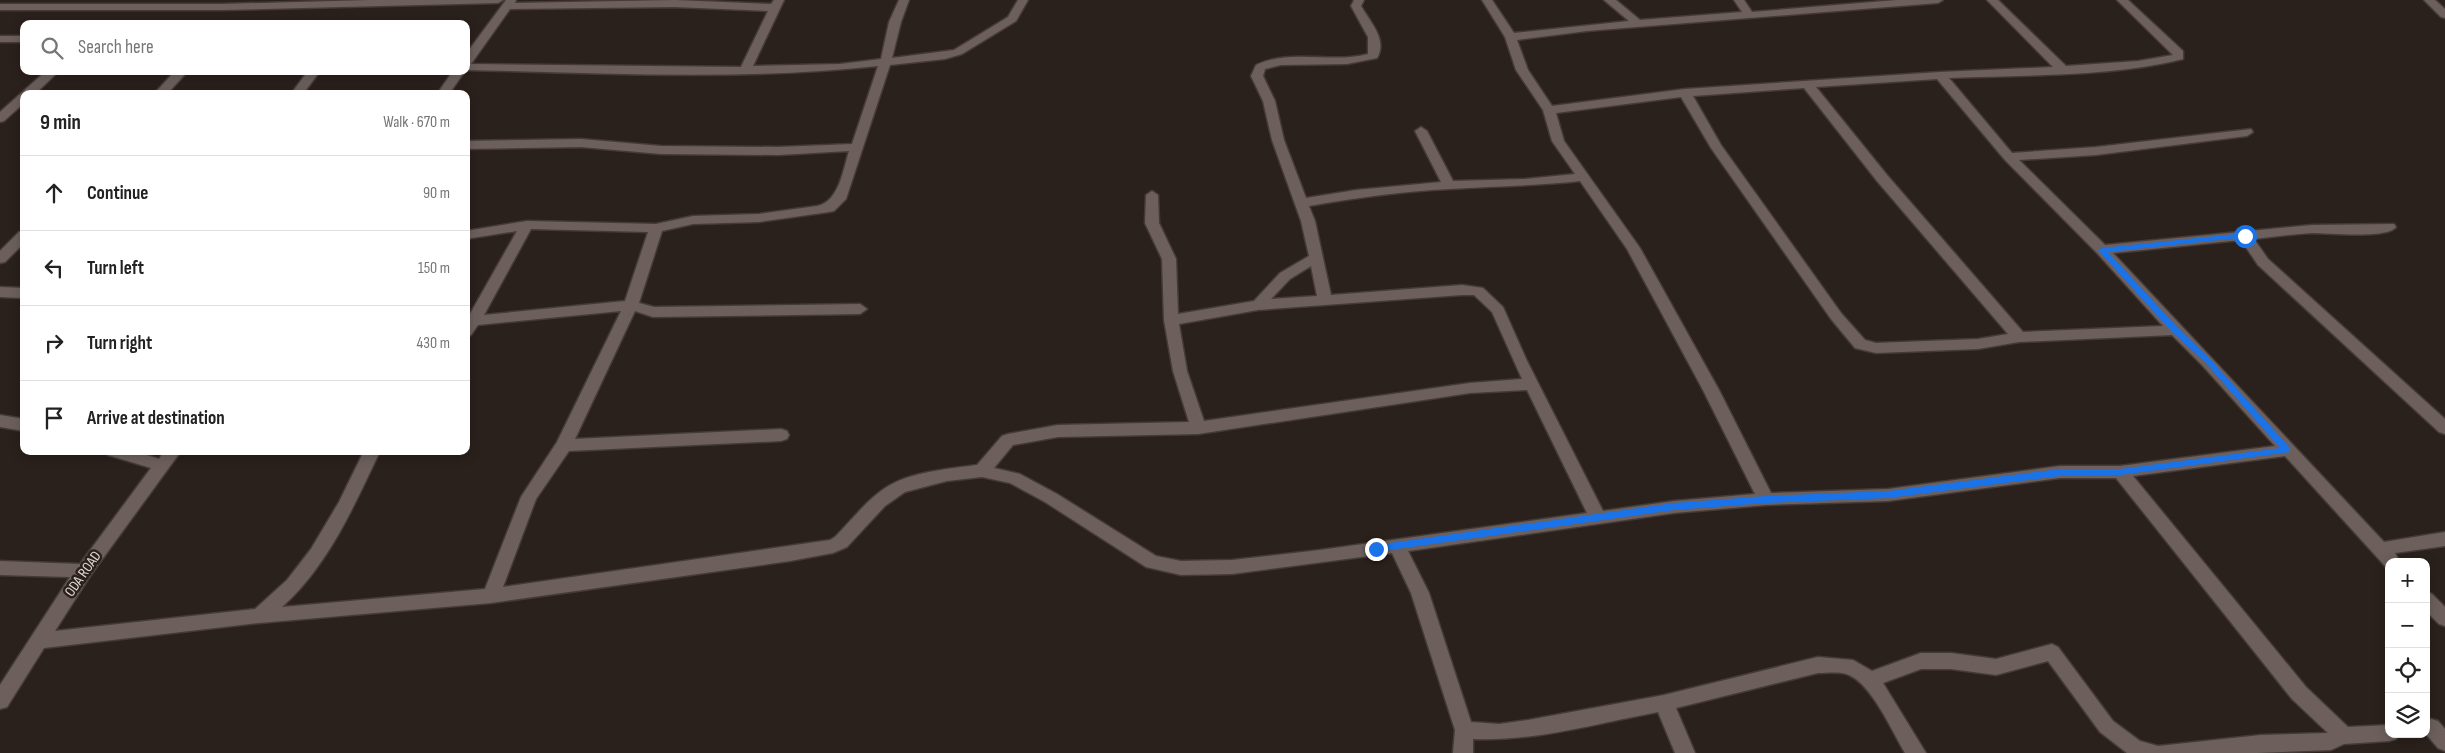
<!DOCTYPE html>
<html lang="en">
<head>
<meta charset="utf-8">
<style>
	body { margin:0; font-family:"Sofia Sans Condensed",sans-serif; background:#f6f6f6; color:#222 }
	.controls { position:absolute; right:15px; bottom:15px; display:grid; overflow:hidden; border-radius:10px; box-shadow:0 2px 12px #0003 }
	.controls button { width:45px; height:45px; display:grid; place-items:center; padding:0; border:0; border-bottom:1px solid #e0e0e0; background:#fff; color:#222; font:25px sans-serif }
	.stop { position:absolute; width:15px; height:15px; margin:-11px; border:4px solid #1a73e8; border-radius:50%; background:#fff }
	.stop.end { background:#1a73e8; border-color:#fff; box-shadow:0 1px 5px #0008 }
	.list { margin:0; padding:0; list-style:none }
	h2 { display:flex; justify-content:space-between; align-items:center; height:65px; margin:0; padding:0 20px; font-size:21px }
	h2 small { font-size:16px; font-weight:400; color:#767676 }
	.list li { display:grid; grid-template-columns:32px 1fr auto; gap:15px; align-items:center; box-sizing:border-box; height:75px; padding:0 20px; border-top:1px solid #e0e0e0 }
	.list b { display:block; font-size:19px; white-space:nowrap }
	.list em { font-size:16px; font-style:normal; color:#767676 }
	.icon { flex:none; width:28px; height:28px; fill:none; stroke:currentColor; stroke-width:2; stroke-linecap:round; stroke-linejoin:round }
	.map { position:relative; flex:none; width:2445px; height:753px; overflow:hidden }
	.search { position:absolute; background:#fff; box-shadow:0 2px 12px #0003; left:20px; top:20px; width:450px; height:55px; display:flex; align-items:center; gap:12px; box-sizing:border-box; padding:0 18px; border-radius:10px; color:#767676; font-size:19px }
	.panel { position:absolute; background:#fff; box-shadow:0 2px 12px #0003; left:20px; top:90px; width:450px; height:365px; border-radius:10px }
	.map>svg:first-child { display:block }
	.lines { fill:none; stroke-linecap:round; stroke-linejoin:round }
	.minor-casing { stroke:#443b38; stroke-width:3 }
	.minor { fill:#6d605c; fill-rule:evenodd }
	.route { fill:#1a73e8 }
	.labels { text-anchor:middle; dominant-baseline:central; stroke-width:5; stroke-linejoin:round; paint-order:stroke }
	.street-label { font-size:15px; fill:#e1d9d6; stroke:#2a201c }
</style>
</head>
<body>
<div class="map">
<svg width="2445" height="753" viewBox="0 0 2445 753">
	<rect width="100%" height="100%" fill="#2a201c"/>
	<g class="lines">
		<defs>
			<g id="minor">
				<path d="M370,0H503L498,3L222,10H0V4H222Z"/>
				<path d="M506,0H516L515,3L675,0L771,4L774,0H784L753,66L840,64L881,59L889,22L899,0H909L901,22L892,58L954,50L1008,17L1018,0H1028L1016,21L962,54L945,59L890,65L846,199L834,211L829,212L759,222L693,224L662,231L639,303L654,307L860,304L867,309L860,314L653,317L635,311L575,439L781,429L787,431L789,435L787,439L781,441L569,451L536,499L503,587L830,540L835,537C853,519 871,494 894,483C915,472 954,468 977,465L1002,436L1008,434L1058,425L1189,422L1173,371L1164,320L1162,259L1145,223L1146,195L1152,191L1158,195L1159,223L1176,259L1178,314L1254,301L1280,273L1309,256L1301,221L1272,140L1263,101L1251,76L1256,65C1291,48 1332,64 1368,54V37L1351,6L1354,0H1364L1361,6C1370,22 1388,40 1377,58L1347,64L1281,65L1265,69L1263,76L1275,101L1284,140L1306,198L1356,190L1441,182L1415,131L1421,127L1427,131L1453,181L1525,179L1575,174L1552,141L1543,110L1516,70L1505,37L1482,0H1492L1514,33L1629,21L1604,0H1616L1640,20L1742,12L1734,0H1744L1752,12L1897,0H1943L1938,3L1587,31L1517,40L1528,70L1552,106L1685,89L1940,72L2053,67L1987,0H1998L2066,66L2138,61L2173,55L2117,0H2128L2183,51V59C2112,77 2023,75 1949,78L2012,153L2096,147L2251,129L2253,132L2247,136L2096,155L2019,160L2105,245L2312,225L2394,224L2396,227C2387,239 2328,233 2312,233C2293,234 2273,237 2254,239L2268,259L2445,419V434L2439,432L2258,265L2241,240L2113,253L2384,542L2445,532V546L2395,553L2400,562H2389V568L2386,567L2285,456L2133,476L2306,687L2348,727L2389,725V734H2398L2396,739L2389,741L2344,744L2331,750L2257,753H2127L2100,732L2048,661L1996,675L1951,669H1921L1883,683L1926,753H1905C1892,731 1872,685 1849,675C1840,671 1828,673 1818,673L1676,708L1695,753H1675L1658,712C1599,723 1533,742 1473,739V753H1453L1455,730L1411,593L1392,553L1232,574L1181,575L1146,567L1045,502L1010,483L982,477L947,481L905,492L885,506L847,547L833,553L790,561L491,603L259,623L44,648L7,707L0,709V685L70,577L0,575V561L80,564L151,468L108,455L106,451H134L159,459L164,451H181L90,576L55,631L255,609L287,580L311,549L339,502L364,451H380C354,506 328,566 282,607L485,589L521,497L557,442L621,311L478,325L471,335L466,336V321L517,231L466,239V231L527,221L656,224L693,216L759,214L817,206C839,202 843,170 849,151L778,155L661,154L581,147L466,149V141L581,139L661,146L778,147L852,144L878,66C742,81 603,73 466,70V54ZM675,7L768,11L741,67L471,64L510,9ZM1937,79L2005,160L2097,253L2163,326L2023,332L1887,175L1816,87ZM1804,88L1877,181L2008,334L1978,339L1876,343L1865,340L1841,313L1721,145L1693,96ZM1681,97L1711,148L1831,319L1855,348L1876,353L1978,349L2019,342L2172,335L2202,365L2275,446L2120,466H2060L1888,489L1771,493L1719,390L1640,248L1564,141L1556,113ZM1580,181L1627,249L1703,390L1755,494L1674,501L1603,511L1527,361L1503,307L1483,288L1462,285L1331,295L1315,221L1309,206C1355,198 1403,191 1450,189C1493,186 1536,186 1580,181ZM531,229L648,232L625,301L484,315ZM1311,266L1317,296L1271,299L1290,279ZM1462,295H1474L1492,312L1522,379L1470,383L1204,421L1187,371L1179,324L1258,310ZM1527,390L1587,513L1320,550L1232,560L1181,561L1156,556L1057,494L1020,474L994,468L1013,445L1058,437L1198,434L1470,393ZM2060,478H2116L2292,699L2328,733L2261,735L2158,746L2140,741L2113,721L2058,647L2052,644L1996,659L1951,653H1921L1872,671L1853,660L1818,657L1664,695L1528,720L1499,724L1471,722L1429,593L1408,551L1674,513L1766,505L1888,501Z"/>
				<path d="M2424,0H2435L2445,9V18L2441,17Z"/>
				<rect x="0" y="36" width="24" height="6"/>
				<path d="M46,71H59L35,94H24V103L4,121L0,122V112Z"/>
				<path d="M175,71H188L167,94H154Z"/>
				<path d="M308,71H320L303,94H291Z"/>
				<path d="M453,71H465L449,94H437Z"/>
				<path d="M24,231V243L5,262L0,263V251L19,232Z"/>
				<path d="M0,287L24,288V298L0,297Z"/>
				<path d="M0,415L24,419V431L0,427Z"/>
				<path d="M2426,592L2432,594L2445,607V626L2439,624L2426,611Z"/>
				<path d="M2431,719L2438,721L2445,729V751L2438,748L2426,734V720Z"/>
			</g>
		</defs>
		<use href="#minor" class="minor-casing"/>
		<use href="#minor" class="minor"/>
	</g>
	<path class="route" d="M2245,233L2249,236L2247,237L2108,252L2178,328L2210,359L2290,448V452L2120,475L2060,476L1888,498L1766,503L1674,510L1376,552L1371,549L1376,545L1674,503L1766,496L1888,491L2060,469H2120L2280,448L2205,362L2172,332L2098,250L2102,248Z"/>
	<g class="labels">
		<g class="street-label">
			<text transform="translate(83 574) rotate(-55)">ODA ROAD</text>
		</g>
	</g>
</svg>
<div class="controls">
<button>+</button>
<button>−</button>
<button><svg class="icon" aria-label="locate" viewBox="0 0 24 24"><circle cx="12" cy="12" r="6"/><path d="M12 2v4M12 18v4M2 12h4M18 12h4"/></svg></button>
<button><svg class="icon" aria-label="layers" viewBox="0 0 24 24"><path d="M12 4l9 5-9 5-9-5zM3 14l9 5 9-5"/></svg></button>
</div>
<div class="stop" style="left:2245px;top:236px"></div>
<div class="stop end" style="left:1376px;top:549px"></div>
<div class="search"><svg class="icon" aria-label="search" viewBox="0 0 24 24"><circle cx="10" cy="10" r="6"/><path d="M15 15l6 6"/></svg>Search here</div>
<section class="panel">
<h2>9 min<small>Walk · 670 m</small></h2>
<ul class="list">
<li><svg class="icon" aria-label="ahead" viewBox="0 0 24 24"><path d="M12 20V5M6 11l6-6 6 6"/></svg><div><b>Continue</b></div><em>90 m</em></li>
<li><svg class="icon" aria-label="left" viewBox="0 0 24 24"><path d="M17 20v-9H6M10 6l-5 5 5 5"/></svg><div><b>Turn left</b></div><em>150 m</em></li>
<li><svg class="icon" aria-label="right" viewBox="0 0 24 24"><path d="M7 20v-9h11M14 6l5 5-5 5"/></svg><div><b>Turn right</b></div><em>430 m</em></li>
<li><svg class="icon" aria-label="arrive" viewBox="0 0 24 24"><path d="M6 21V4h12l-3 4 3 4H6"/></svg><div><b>Arrive at destination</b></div></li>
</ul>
</section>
</div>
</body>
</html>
